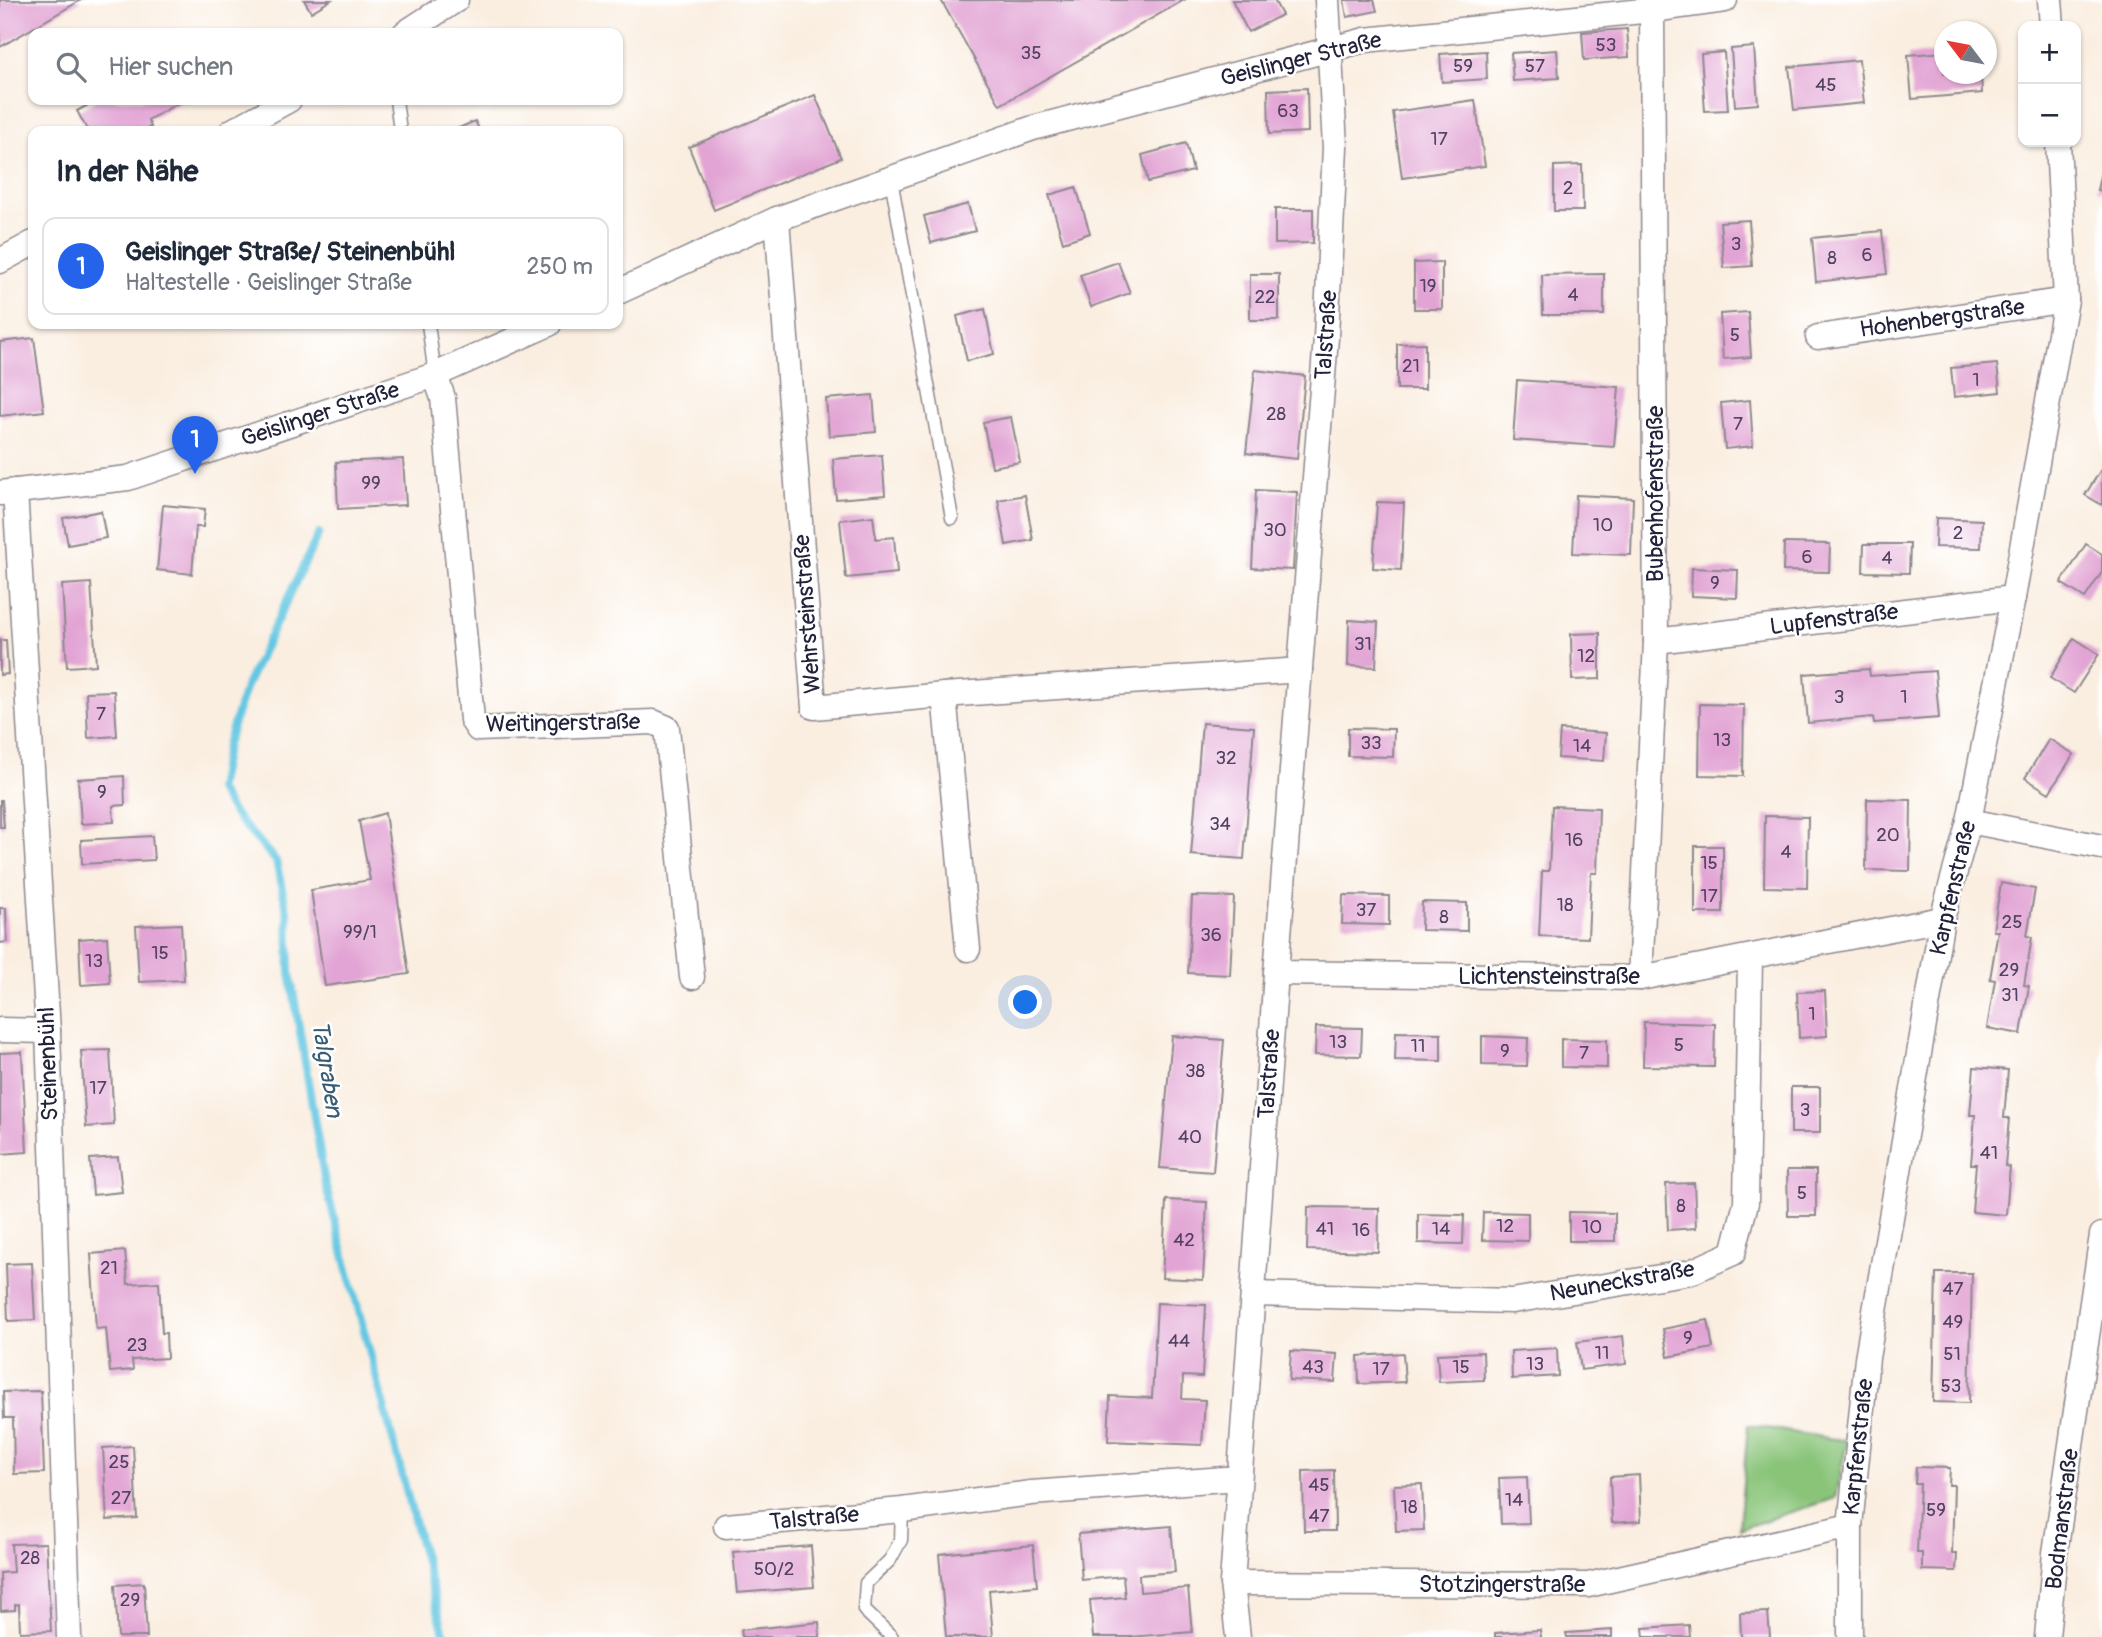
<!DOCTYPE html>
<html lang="de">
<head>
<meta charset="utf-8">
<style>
	body { margin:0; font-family:Pangolin,sans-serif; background:#f6f6f7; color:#1f2937 }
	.controls { position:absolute; right:21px; top:21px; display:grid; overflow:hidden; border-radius:14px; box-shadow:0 2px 5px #0004 }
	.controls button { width:63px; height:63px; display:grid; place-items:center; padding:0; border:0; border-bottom:2px solid #e0e1e3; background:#fff; color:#1f2937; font:35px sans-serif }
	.compass { position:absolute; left:1934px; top:21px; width:63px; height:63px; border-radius:50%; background:#fff; box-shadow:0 2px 5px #0004; rotate:302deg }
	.you { position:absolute; left:1026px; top:1003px; width:24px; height:24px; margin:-18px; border:5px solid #fff; border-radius:50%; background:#1a73e8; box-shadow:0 0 0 10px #1a73e833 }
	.badge { display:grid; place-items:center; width:46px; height:46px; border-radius:50%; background:#2563eb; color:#fff; font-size:23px; font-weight:700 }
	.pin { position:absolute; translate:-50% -58px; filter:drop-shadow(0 2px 4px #0008) }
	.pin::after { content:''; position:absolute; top:37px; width:24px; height:21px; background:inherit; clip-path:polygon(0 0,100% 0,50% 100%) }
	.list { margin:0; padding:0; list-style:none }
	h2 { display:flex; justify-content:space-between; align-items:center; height:91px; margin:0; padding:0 28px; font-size:30px }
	h2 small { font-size:23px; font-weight:400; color:#747a83 }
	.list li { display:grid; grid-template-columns:46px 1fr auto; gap:21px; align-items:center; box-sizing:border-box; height:98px; margin:0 14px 14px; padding:0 14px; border:2px solid #e0e1e3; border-radius:14px }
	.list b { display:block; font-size:26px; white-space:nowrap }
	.list p { margin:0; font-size:23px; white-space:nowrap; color:#747a83 }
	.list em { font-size:23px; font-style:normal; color:#747a83 }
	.icon { flex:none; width:38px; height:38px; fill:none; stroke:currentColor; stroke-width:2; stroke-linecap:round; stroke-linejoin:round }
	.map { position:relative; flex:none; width:2102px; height:1637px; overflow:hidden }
	.search { position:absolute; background:#fff; box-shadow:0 2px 5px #0004; left:28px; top:28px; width:595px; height:77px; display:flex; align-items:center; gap:18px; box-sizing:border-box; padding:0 24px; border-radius:14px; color:#747a83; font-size:26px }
	.panel { position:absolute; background:#fff; box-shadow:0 2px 5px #0004; left:28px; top:126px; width:595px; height:203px; border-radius:14px }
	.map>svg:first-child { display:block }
	.green { fill:#89c479; stroke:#56735a; stroke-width:2 }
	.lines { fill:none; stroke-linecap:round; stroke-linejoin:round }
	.stream { stroke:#64c7e2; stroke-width:8 }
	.building { fill:#e2a4d4 }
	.lane-casing { stroke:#8e888e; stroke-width:15 }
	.street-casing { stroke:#8e888e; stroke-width:27 }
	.lane { stroke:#fff; stroke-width:12 }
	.street { stroke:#fff; stroke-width:24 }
	.labels { text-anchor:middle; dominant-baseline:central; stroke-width:5; stroke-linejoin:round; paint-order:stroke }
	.number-label { font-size:19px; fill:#524261 }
	.street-label { font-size:23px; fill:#22223b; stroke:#fff }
	.water-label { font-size:24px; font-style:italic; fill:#395c75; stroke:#fff }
</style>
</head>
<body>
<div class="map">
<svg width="2102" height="1637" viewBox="0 0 2102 1637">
	<rect width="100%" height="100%" fill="#fff"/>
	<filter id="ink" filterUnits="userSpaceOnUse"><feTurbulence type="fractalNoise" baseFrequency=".0143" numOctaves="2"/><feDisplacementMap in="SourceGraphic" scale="14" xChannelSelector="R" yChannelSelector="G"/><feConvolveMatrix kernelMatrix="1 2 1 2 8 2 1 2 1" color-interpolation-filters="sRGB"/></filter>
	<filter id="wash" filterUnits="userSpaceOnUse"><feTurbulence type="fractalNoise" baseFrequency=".00686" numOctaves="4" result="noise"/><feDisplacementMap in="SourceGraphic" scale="28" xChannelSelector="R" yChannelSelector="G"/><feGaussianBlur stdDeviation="1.57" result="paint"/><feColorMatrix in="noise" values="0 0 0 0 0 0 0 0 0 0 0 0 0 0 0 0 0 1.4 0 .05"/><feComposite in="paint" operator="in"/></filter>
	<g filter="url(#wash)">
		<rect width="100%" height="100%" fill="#faeee0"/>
		<path class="green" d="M1748,1425L1847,1441L1835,1498L1739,1529Z"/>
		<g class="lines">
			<path class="stream" d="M319,533L246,686L227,744L218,789L233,813L276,861L288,916L290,972L325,1183L445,1637"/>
		</g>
		<g id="blocks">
			<g class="building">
				<path d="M0,0H81L0,47Z"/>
				<path d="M304,0H331L311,12Z"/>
				<path d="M941,0H1184L1000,105Z"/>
				<path d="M1232,0H1274L1282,15L1248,32Z"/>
				<path d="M1344,0H1374L1377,11L1347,17Z"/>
				<path d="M1627,29L1629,57L1584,60L1582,32Z"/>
				<path d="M1754,47L1758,104L1735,106L1731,49Z"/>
				<path d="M1557,50L1559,78L1513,81L1511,53Z"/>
				<path d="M1486,51L1487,79L1442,82L1440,54Z"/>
				<path d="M1724,52L1728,110L1705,111L1701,54Z"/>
				<path d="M1944,52V74H1981L1982,93L1912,99L1908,55Z"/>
				<path d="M1859,60L1864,103L1794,110L1789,67Z"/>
				<path d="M1307,88L1308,132L1269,134L1268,90Z"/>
				<path d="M815,95L841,158L714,210L689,147Z"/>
				<path d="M97,100H184L148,120L151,127L143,131H88L77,111Z"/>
				<path d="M1475,100L1485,166L1402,178L1393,112Z"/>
				<path d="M475,121L480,131H452Z"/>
				<path d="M1186,143L1193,171L1148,182L1142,155Z"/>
				<path d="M1582,165L1583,211H1554V166Z"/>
				<path d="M2101,172H2102V191L2097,190Z"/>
				<path d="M1076,187L1090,233L1063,242L1049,195Z"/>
				<path d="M968,204L975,231L931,243L924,216Z"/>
				<path d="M1275,209H1313V243L1275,244Z"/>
				<path d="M1749,220L1752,266L1724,268L1720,222Z"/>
				<path d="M1882,231L1887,274L1816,282L1812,238Z"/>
				<path d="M1118,262L1130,293L1091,307L1080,275Z"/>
				<path d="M1442,262V309H1414V263Z"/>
				<rect x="1250" y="274" width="29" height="46"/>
				<path d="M1604,274V315H1543L1542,275Z"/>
				<path d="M985,309L994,354L967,361L957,316Z"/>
				<path d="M1748,312L1751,357L1723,359L1720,314Z"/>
				<path d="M34,338L44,411L0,416V342Z"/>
				<path d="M1425,343V389H1397V344Z"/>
				<path d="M1997,364L2000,392L1954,397L1951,368Z"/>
				<path d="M1255,370L1305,376L1297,459L1246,453Z"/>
				<path d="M1517,380L1619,387L1614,447L1513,440Z"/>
				<path d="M873,395L876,432L829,436L826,399Z"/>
				<path d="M1750,400L1753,446L1725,449L1721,403Z"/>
				<path d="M1011,417L1020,462L992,467L983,422Z"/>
				<path d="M882,455L885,495L836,499L833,459Z"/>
				<path d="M403,459L406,505L338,509L336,462Z"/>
				<path d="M2102,468V505L2085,495Z"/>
				<path d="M1256,490L1297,492L1293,570L1252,568Z"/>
				<path d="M1025,495L1033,540L1006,545L998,500Z"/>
				<path d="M1576,495L1633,498L1631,555L1573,553Z"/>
				<path d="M1377,502L1404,503L1401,570L1373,568Z"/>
				<path d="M163,505L205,509L203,527H196L192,574L157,570Z"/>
				<path d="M101,511L106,538L68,545L63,518Z"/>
				<path d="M873,516L876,539L894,537L897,573L846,578L840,520Z"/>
				<path d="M1936,518L1982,520L1981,548L1935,547Z"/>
				<path d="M1784,543L1830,544L1829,572L1783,571Z"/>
				<path d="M1864,544H1910L1909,573L1863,572Z"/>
				<path d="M2086,544L2102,554V572L2085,598L2061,583Z"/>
				<path d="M1692,568L1738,570L1737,598L1691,596Z"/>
				<path d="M91,583L96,665L67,667L62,585Z"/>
				<path d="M1349,620L1378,622L1376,667L1348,666Z"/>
				<path d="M1600,633V679L1572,680L1571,634Z"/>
				<path d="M2074,638L2099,654L2074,693L2050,678Z"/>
				<path d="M0,640H6L8,674L0,675Z"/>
				<path d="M1869,669L1870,676L1935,671L1939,718L1874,723L1873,717L1808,723L1804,674Z"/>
				<path d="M114,691L117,736L88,738L86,692Z"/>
				<path d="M1700,704L1744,705L1743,776L1699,775Z"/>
				<path d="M1202,723L1254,727L1244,859L1191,855Z"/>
				<path d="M1348,728L1394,729L1393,757L1348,756Z"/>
				<path d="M1560,730L1606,733L1604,761L1558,758Z"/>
				<path d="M2049,739L2074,754L2049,793L2025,778Z"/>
				<path d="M124,776L125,805L113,806L114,822L81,824L78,779Z"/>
				<path d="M1867,799L1911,800L1910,871L1866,870Z"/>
				<path d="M0,800H2L4,827H0Z"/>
				<path d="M1552,806L1599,808L1597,873H1591L1588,938L1539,936L1542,871H1549Z"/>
				<path d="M385,813L409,974L325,986L311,890L370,880L359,821Z"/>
				<path d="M1765,816L1808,817L1807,888L1764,887Z"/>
				<path d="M152,836L154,860L82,864L81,840Z"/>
				<rect x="1695" y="846" width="28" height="67"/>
				<path d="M2001,883L2035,889L2027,936L2032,937L2024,985L2029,986L2021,1034L1987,1028L1995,980L1990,979L1998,931H1993Z"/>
				<path d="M1343,895L1389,896V925L1342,924Z"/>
				<path d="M1192,896L1234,897L1230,975L1188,973Z"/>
				<path d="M1422,902L1467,903V931L1421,930Z"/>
				<path d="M0,908H6L7,942L0,943Z"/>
				<path d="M181,924L184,980L139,982L136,926Z"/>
				<path d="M107,937L110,983L81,985L79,939Z"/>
				<path d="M1825,991L1827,1036L1799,1038L1797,992Z"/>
				<path d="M1644,1022L1715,1024L1714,1067L1643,1066Z"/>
				<path d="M1316,1027L1362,1028L1361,1056L1315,1055Z"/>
				<path d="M1396,1032L1441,1033V1061L1395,1060Z"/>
				<path d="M1172,1036L1224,1040L1213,1172L1160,1168Z"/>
				<path d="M1482,1036L1528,1038L1527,1066L1482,1065Z"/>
				<path d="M1561,1039L1607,1040V1068L1561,1067Z"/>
				<path d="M110,1050L114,1125L86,1127L81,1051Z"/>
				<path d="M22,1052L27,1152L0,1154V1053Z"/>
				<path d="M1974,1067L2008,1070L2004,1118H2009L2005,1166L2010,1167L2006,1215L1972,1212L1976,1164H1971L1975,1115H1970Z"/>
				<rect x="1791" y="1087" width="29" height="46"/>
				<path d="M118,1157L122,1192L93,1195L90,1159Z"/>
				<path d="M1787,1170H1816V1216H1788Z"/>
				<path d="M1694,1183L1696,1228L1668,1230L1666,1184Z"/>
				<path d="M1166,1200L1207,1202L1203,1280L1162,1278Z"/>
				<path d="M1308,1207L1379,1208L1378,1252L1307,1250Z"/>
				<path d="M1483,1212L1528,1213V1241L1482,1240Z"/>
				<path d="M1569,1212L1615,1213V1241H1569Z"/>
				<path d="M1418,1214L1464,1215L1463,1244L1418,1243Z"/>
				<path d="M125,1251L128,1284L159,1282L162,1333H166L167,1358L132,1360L133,1370L110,1372L106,1328L96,1329L91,1254Z"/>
				<path d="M32,1263L35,1320L8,1321L6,1264Z"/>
				<path d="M1936,1273H1972L1969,1403L1933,1402Z"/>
				<path d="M1157,1303L1206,1305L1202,1377L1183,1376L1182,1399L1205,1400L1202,1445L1108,1441L1110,1396L1152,1398Z"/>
				<path d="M1708,1320L1713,1348L1668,1357L1663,1329Z"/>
				<path d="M1623,1336L1626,1364L1581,1370L1577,1342Z"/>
				<path d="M1557,1348L1558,1376L1512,1379L1511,1351Z"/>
				<path d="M1291,1351L1337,1354L1335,1382L1289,1380Z"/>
				<path d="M1483,1352L1484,1380L1439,1382L1437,1354Z"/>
				<path d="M1403,1353L1405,1382L1359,1384L1358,1356Z"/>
				<path d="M41,1391L44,1473L14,1474L13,1418H4L3,1392Z"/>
				<path d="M133,1446L137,1518L107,1520L103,1448Z"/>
				<path d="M1916,1467L1950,1468L1949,1485H1954L1952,1554H1957L1956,1571L1922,1570V1553H1917L1920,1484H1915Z"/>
				<path d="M1334,1470L1335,1531H1304L1303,1471Z"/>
				<path d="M1639,1475L1641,1521L1612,1523L1610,1477Z"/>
				<path d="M1527,1477L1529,1523L1501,1524L1499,1478Z"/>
				<path d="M1422,1484L1424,1530L1396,1531L1394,1485Z"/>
				<path d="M1171,1526L1175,1572L1139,1575L1140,1592L1188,1588L1192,1632L1130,1637H1093L1090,1600L1125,1597L1123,1576L1082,1580L1078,1534Z"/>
				<path d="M46,1543L51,1631L20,1632L19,1604L15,1605V1610L1,1611L0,1573L13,1572L11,1544Z"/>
				<path d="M1033,1545L1037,1586L989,1590L993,1637H946L939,1554Z"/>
				<path d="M811,1546L814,1587L737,1593L733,1552Z"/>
				<path d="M144,1583L147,1637H118L115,1585Z"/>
				<path d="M1768,1612L1770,1637H1741L1740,1613Z"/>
				<path d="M819,1622L820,1637H742L741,1630Z"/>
				<path d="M1689,1625L1690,1637H1644L1643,1628Z"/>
				<path d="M1540,1630L1541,1637H1495V1633Z"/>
				<path d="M1612,1630V1637H1567L1566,1633Z"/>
			</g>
		</g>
	</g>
	<g filter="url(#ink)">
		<use href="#blocks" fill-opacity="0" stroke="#8e888e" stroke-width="2"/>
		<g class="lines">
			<defs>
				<g id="lane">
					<path d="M396,100L400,131"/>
					<path d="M891,179L952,518"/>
					<path d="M428,324L435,375"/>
					<path d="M892,1637L864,1610L866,1583L890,1560L901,1540L902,1510"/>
				</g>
				<g id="street">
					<path d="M2050,0L2052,26"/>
					<path d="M405,33L456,0"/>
					<path d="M232,131L289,100"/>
					<path d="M777,219L814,707L944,695L968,949"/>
					<path d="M0,261L33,243"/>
					<path d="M618,292L777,219L1033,128L1365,40L1652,10L1725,0"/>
					<path d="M1818,337L2066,300"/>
					<path d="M435,375L443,398L472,720L478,729L653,722L667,728L692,977"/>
					<path d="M15,491L48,1031L69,1637"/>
					<path d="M0,493L128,478L435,375L549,324"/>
					<path d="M1656,641L2013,598"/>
					<path d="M944,695L1300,670"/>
					<path d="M1969,821L2102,847"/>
					<path d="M1276,973L1640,978L1942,919"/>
					<path d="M1640,978L1656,641L1652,10"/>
					<path d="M0,1030L48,1031"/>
					<path d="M1253,1294L1512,1301L1691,1272L1733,1253L1746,1203L1750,957"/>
					<path d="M726,1526L902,1510L1031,1493L1239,1478"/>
					<path d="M1232,1583L1588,1585L1850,1526"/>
					<path d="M1238,1637L1232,1583L1276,973L1326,338L1335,147L1327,0"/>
					<path d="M1850,1637V1526L1867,1358L1942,919L1969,821L2013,598L2066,300L2058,142"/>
					<path d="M2047,1637L2055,1553L2102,1235"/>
				</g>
			</defs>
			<use href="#lane" class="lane-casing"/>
			<use href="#street" class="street-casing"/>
			<use href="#lane" class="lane"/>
			<use href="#street" class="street"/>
		</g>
	</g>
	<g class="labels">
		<g class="number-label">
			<text x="1606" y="45">53</text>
			<text x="1031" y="53">35</text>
			<text x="1463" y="66">59</text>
			<text x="1535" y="66">57</text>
			<text x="1826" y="85">45</text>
			<text x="1288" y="111">63</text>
			<text x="1439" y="139">17</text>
			<text x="1568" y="188">2</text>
			<text x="1736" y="244">3</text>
			<text x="1867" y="255">6</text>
			<text x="1832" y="258">8</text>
			<text x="1428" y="286">19</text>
			<text x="1573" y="295">4</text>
			<text x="1265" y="297">22</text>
			<text x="1735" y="335">5</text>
			<text x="1411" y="366">21</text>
			<text x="1976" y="380">1</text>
			<text x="1276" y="414">28</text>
			<text x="1738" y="424">7</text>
			<text x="371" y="483">99</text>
			<text x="1603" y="525">10</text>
			<text x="1275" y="530">30</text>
			<text x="1958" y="533">2</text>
			<text x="1807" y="557">6</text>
			<text x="1887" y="558">4</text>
			<text x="1715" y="583">9</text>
			<text x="1363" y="644">31</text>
			<text x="1586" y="656">12</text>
			<text x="1839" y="697">3</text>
			<text x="1904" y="697">1</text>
			<text x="101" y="714">7</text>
			<text x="1722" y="740">13</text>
			<text x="1371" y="743">33</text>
			<text x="1582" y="746">14</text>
			<text x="1226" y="758">32</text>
			<text x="102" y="792">9</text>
			<text x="1220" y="824">34</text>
			<text x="1888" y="835">20</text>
			<text x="1574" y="840">16</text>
			<text x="1786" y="852">4</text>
			<text x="1709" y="863">15</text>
			<text x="1709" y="896">17</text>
			<text x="1565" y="905">18</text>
			<text x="1366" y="910">37</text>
			<text x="1444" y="917">8</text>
			<text x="2012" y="922">25</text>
			<text x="360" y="932">99/1</text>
			<text x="1211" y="935">36</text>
			<text x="160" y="953">15</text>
			<text x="94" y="961">13</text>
			<text x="2009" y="970">29</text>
			<text x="2010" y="995">31</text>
			<text x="1812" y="1014">1</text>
			<text x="1338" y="1042">13</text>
			<text x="1679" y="1045">5</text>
			<text x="1418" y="1046">11</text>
			<text x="1505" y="1051">9</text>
			<text x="1584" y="1053">7</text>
			<text x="1195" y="1071">38</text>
			<text x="98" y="1088">17</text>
			<text x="1805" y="1110">3</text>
			<text x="1190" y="1137">40</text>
			<text x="1989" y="1153">41</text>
			<text x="1802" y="1193">5</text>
			<text x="1681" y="1206">8</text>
			<text x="1505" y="1226">12</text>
			<text x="1592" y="1227">10</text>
			<text x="1325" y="1229">41</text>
			<text x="1441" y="1229">14</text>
			<text x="1361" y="1230">16</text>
			<text x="1184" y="1240">42</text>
			<text x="109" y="1268">21</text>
			<text x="1953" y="1289">47</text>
			<text x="1953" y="1322">49</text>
			<text x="1688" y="1338">9</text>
			<text x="1179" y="1341">44</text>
			<text x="137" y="1345">23</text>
			<text x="1602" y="1353">11</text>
			<text x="1952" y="1354">51</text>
			<text x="1535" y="1364">13</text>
			<text x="1313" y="1367">43</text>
			<text x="1461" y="1367">15</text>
			<text x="1381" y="1369">17</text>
			<text x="1951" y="1386">53</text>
			<text x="119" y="1462">25</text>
			<text x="1319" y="1485">45</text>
			<text x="121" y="1498">27</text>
			<text x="1514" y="1500">14</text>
			<text x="1409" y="1507">18</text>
			<text x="1936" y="1510">59</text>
			<text x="1319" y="1516">47</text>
			<text x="30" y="1558">28</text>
			<text x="774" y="1569">50/2</text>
			<text x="130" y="1600">29</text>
		</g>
		<g class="street-label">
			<text transform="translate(1301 59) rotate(-14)">Geislinger Straße</text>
			<text transform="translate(1942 318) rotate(-8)">Hohenbergstraße</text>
			<text transform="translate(1326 335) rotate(-86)">Talstraße</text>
			<text transform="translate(320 414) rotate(-18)">Geislinger Straße</text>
			<text transform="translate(1655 494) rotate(-90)">Bubenhofenstraße</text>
			<text transform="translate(807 614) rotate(-94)">Wehrsteinstraße</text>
			<text transform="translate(1834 619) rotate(-7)">Lupfenstraße</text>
			<text transform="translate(563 723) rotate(-1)">Weitingerstraße</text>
			<text transform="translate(1953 888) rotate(-77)">Karpfenstraße</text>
			<text x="1549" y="976">Lichtensteinstraße</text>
			<text transform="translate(48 1064) rotate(-92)">Steinenbühl</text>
			<text transform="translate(1269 1074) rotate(-86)">Talstraße</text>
			<text transform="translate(1622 1281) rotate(-10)">Neuneckstraße</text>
			<text transform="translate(1858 1447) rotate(-84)">Karpfenstraße</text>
			<text transform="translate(814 1518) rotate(-5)">Talstraße</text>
			<text transform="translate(2062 1519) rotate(-83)">Bodmanstraße</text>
			<text x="1502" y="1584">Stotzingerstraße</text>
		</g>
		<g class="water-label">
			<text transform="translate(327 1069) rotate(81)">Talgraben</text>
		</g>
	</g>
</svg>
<div class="controls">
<button>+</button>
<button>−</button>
</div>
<svg class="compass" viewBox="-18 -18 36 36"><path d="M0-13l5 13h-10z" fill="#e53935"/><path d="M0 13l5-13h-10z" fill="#747a83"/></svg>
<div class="you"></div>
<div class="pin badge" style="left:195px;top:474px">1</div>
<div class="search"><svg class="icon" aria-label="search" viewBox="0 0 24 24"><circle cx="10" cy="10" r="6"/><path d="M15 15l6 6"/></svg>Hier suchen</div>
<section class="panel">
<h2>In der Nähe<small></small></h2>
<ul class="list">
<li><span class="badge">1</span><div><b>Geislinger Straße/ Steinenbühl</b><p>Haltestelle · Geislinger Straße</p></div><em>250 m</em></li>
</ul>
</section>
</div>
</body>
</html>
